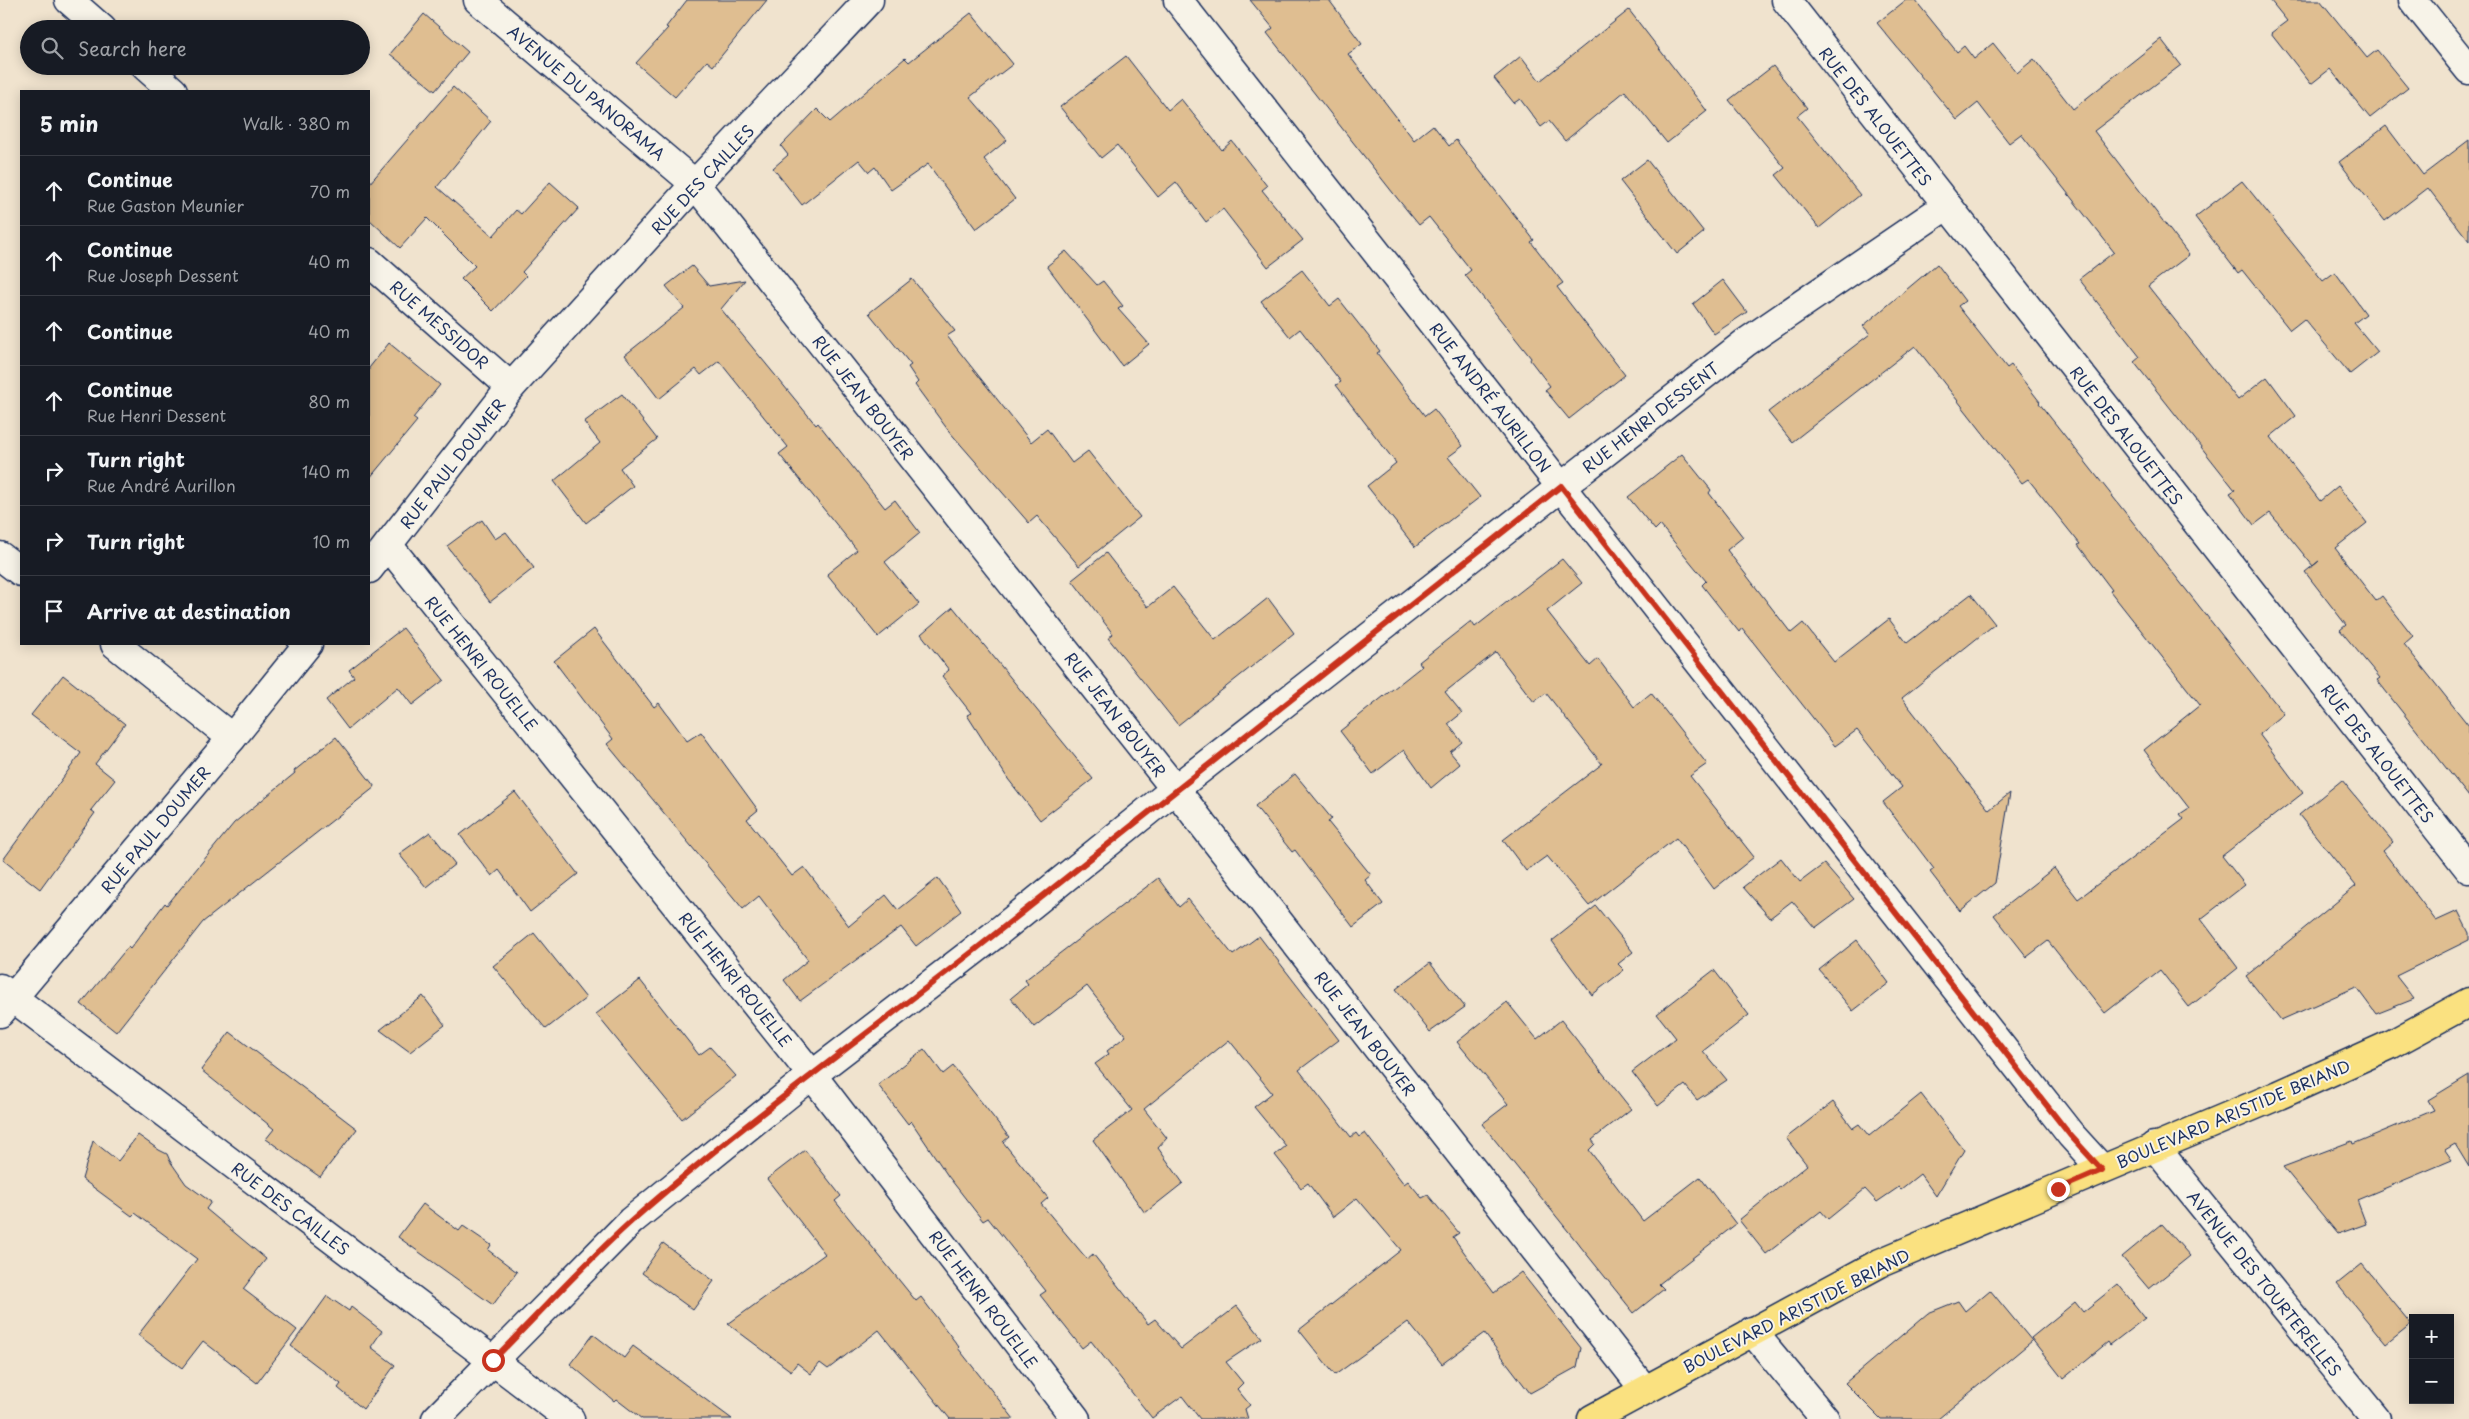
<!DOCTYPE html>
<html lang="en">
<head>
<meta charset="utf-8">
<style>
	body { margin:0; font-family:"Playpen Sans",sans-serif; background:#20242c; color:#f1f3f6 }
	.controls { position:absolute; right:15px; bottom:15px; display:grid; overflow:hidden; border-radius:0px; box-shadow:0 2px 12px #0003 }
	.controls button { width:45px; height:45px; display:grid; place-items:center; padding:0; border:0; border-bottom:1px solid #363941; background:#171b24; color:#f1f3f6; font:25px sans-serif }
	.stop { position:absolute; width:15px; height:15px; margin:-11px; border:4px solid #c8321e; border-radius:50%; background:#fff }
	.stop.end { background:#c8321e; border-color:#fff; box-shadow:0 1px 5px #0008 }
	.list { margin:0; padding:0; list-style:none }
	h2 { display:flex; justify-content:space-between; align-items:center; height:65px; margin:0; padding:0 20px; font-size:21px }
	h2 small { font-size:16px; font-weight:400; color:#9ea1a6 }
	.list li { display:grid; grid-template-columns:32px 1fr auto; gap:15px; align-items:center; box-sizing:border-box; height:70px; padding:0 20px; border-top:1px solid #363941 }
	.list b { display:block; font-size:19px; white-space:nowrap }
	.list p { margin:0; font-size:16px; white-space:nowrap; color:#9ea1a6 }
	.list em { font-size:16px; font-style:normal; color:#9ea1a6 }
	.icon { flex:none; width:28px; height:28px; fill:none; stroke:currentColor; stroke-width:2; stroke-linecap:round; stroke-linejoin:round }
	.map { position:relative; flex:none; width:2469px; height:1419px; overflow:hidden }
	.search { position:absolute; background:#171b24; box-shadow:0 2px 12px #0003; left:20px; top:20px; width:350px; height:55px; display:flex; align-items:center; gap:12px; box-sizing:border-box; padding:0 18px; border-radius:28px; color:#9ea1a6; font-size:19px }
	.panel { position:absolute; background:#171b24; box-shadow:0 2px 12px #0003; left:20px; top:90px; width:350px; height:555px; border-radius:0px }
	.map>svg:first-child { display:block }
	.building { fill:#dfbe91; stroke:#1b2f5e }
	.lines { fill:none; stroke-linecap:round; stroke-linejoin:round }
	.minor-casing { stroke:#1b2f5e; stroke-width:31 }
	.major-casing { stroke:#1b2f5e; stroke-width:31 }
	.minor { stroke:#f7f3e8; stroke-width:28 }
	.major { stroke:#fae180; stroke-width:28 }
	.route { stroke:#c8321e; stroke-width:6 }
	.labels { text-anchor:middle; dominant-baseline:central; stroke-width:4; stroke-linejoin:round; paint-order:stroke }
	.street-label { font-size:16px; fill:#1b2f5e; stroke:#f7f3e8 }
</style>
</head>
<body>
<div class="map">
<svg width="2469" height="1419" viewBox="0 0 2469 1419">
	<rect width="100%" height="100%" fill="#f0e3ce"/>
	<filter id="ink" filterUnits="userSpaceOnUse"><feTurbulence type="fractalNoise" baseFrequency=".02" numOctaves="2"/><feDisplacementMap in="SourceGraphic" scale="10" xChannelSelector="R" yChannelSelector="G"/><feConvolveMatrix kernelMatrix="1 2 1 2 8 2 1 2 1" color-interpolation-filters="sRGB"/></filter>
	<g filter="url(#ink)">
		<g class="building">
			<path d="M687,0H767L713,66L707,61L675,97L636,63L668,28L666,27Z"/>
			<path d="M1250,0H1329L1362,44L1348,54L1414,140L1433,125L1449,146L1456,140L1534,240L1531,242L1563,283L1557,287L1625,375L1569,419L1545,390L1550,386L1530,360L1531,358L1465,275L1471,270L1429,217L1419,225L1397,198L1267,33L1273,28Z"/>
			<path d="M1906,0H1915L1957,52L1964,46L1974,59L1993,43L2017,73L2034,59L2073,109L2161,39L2181,65L2094,131L2189,255L2148,286L2238,400L2267,377L2296,416L2270,437L2320,501L2338,486L2367,523L2335,548L2376,601L2382,596L2413,636L2404,644L2469,726V797L2377,680L2380,678L2340,630L2346,625L2305,572L2319,561L2313,566L2270,513L2254,525L2230,493L2235,490L2134,362L2140,357L2079,279L2114,252L2021,134L2009,143L1978,103L1957,120L1877,23Z"/>
			<path d="M2270,0H2320L2367,58L2377,50L2408,88L2370,118L2330,69L2311,84L2271,33L2287,21Z"/>
			<path d="M1629,10L1707,111L1667,143L1625,91L1565,141L1549,121L1541,127L1520,99L1514,103L1494,78L1521,56L1540,81Z"/>
			<path d="M971,13L1013,64L970,97L1007,140L984,159L1015,199L976,229L928,164L891,190L875,167L869,172L859,160L802,205L773,168L788,155L781,146L817,109L830,122L905,58L909,62Z"/>
			<path d="M424,14L468,52L435,91L390,54Z"/>
			<path d="M1126,56L1168,110L1181,99L1222,150L1232,141L1267,186L1262,190L1303,240L1268,267L1223,209L1206,222L1176,182L1158,197L1117,145L1101,158L1060,107Z"/>
			<path d="M1773,66L1807,108L1797,116L1860,195L1819,228L1776,175L1785,168L1729,100Z"/>
			<path d="M453,87L491,121L437,187L493,236L516,210L521,214L550,182L579,208L522,272L526,276L493,311L461,279L475,266L427,218L400,248L369,219V184Z"/>
			<path d="M2386,126L2423,175L2469,140V241L2428,188L2385,221L2339,162Z"/>
			<path d="M1647,160L1704,232L1677,254L1620,181Z"/>
			<path d="M2242,181L2323,281L2335,272L2366,314L2354,323L2378,352L2350,374L2304,319L2290,330L2242,270L2238,273L2195,217Z"/>
			<path d="M1066,251L1097,285L1103,281L1123,306L1118,309L1149,344L1122,366L1047,266Z"/>
			<path d="M1937,264L1965,301L1958,306L2007,368L2011,365L2026,384L2040,402L2039,403L2284,714L2259,734L2303,793L2222,856L2245,885L2201,919L2238,968L2189,1007L2160,970L2105,1013L2048,941L2027,957L1994,915L2054,868L2078,899L2184,819L2180,814L2189,808L2144,750L2200,705L2110,591L2112,590L2078,545L2080,544L2028,479L2022,483L1915,346L1792,442L1768,412L1870,334L1863,326Z"/>
			<path d="M692,266L709,286L745,280L721,309L816,425L818,423L885,508L895,500L920,533L885,562L919,604L878,637L827,574L857,550L779,454L788,447L719,361L701,375L696,369L659,399L625,355L684,308L666,286Z"/>
			<path d="M1302,270L1330,306L1339,299L1380,351L1377,353L1425,416L1434,409L1463,446L1448,457L1480,497L1415,547L1367,486L1396,463L1336,385L1341,382L1300,329L1290,337L1261,301Z"/>
			<path d="M912,279L955,331L947,336L1031,442L1047,429L1072,463L1088,451L1140,517L1079,566L1037,516L1029,523L948,430L915,385L918,382L908,367L911,365L869,313Z"/>
			<path d="M1723,280L1747,312L1714,334L1693,304Z"/>
			<path d="M389,343L440,385L413,418L417,421L369,479V368Z"/>
			<path d="M622,394L657,439L620,468L633,486L586,523L554,481L600,443L584,422Z"/>
			<path d="M1682,454L1711,490L1709,493L1743,537L1727,550L1791,633L1803,623L1834,662L1889,619L1907,643L1971,594L1995,624L1902,698L1989,810L2010,793L1995,883L1960,911L1930,872L1934,869L1883,802L1902,787L1857,730L1835,746L1742,628L1739,632L1702,585L1706,581L1660,525L1655,530L1628,497Z"/>
			<path d="M482,520L495,539L506,532L534,568L490,602L447,546Z"/>
			<path d="M1106,553L1148,607L1173,587L1215,640L1268,598L1294,633L1178,725L1108,638L1113,634L1072,580Z"/>
			<path d="M1562,559L1582,583L1547,611L1590,666L1598,659L1634,707L1651,693L1707,764L1690,776L1754,857L1714,889L1676,838L1589,906L1547,856L1526,871L1503,840L1602,764L1546,693L1534,702L1496,652L1445,692L1462,713L1448,724L1462,742L1450,752L1460,764L1431,788L1404,750L1373,774L1340,731L1422,666L1419,662L1471,621L1475,627Z"/>
			<path d="M953,607L1093,779L1040,820L1008,779L967,715L971,713L942,676L949,670L921,634Z"/>
			<path d="M403,628L444,680L412,705L398,687L348,729L326,700L354,677L349,670Z"/>
			<path d="M594,629L654,707L659,703L687,741L701,732L758,810L747,819L792,876L804,867L849,926L886,895L898,910L938,878L961,911L916,946L901,927L800,1001L784,980L808,960L759,896L743,909L607,744L613,739L554,661Z"/>
			<path d="M63,675L125,724L95,764L115,780L91,810L95,813L40,889L3,860L81,753L31,715Z"/>
			<path d="M336,737L375,787L203,922L116,1032L81,1004L128,947L130,949L165,903L167,905L234,823L295,773L294,771Z"/>
			<path d="M1295,774L1332,819L1328,822L1371,875L1365,880L1383,904L1353,927L1295,850L1292,852L1255,806Z"/>
			<path d="M2342,780L2393,842L2383,851L2436,921L2458,911L2469,933V940L2396,976L2414,999L2376,1014L2356,987L2281,1020L2246,976L2356,886L2299,815Z"/>
			<path d="M515,792L578,874L530,912L499,870L492,876L460,835Z"/>
			<path d="M430,832L455,864L426,887L399,854Z"/>
			<path d="M1781,858L1800,882L1824,864L1854,899L1815,928L1792,901L1770,918L1743,887Z"/>
			<path d="M1158,878L1179,907L1188,899L1233,955L1259,936L1339,1040L1299,1070L1351,1137L1356,1133L1359,1137L1365,1133L1404,1184L1408,1181L1422,1198L1428,1195L1459,1233L1453,1237L1494,1293L1521,1272L1581,1348L1577,1367L1530,1393L1484,1333L1442,1364L1408,1322L1335,1375L1299,1330L1401,1250L1357,1198L1333,1217L1308,1183L1301,1188L1275,1155L1286,1146L1254,1107L1272,1093L1229,1040L1144,1109L1167,1138L1158,1148L1183,1183L1145,1213L1093,1140L1132,1110L1095,1064L1109,1054L1107,1051L1126,1036L1087,986L1034,1027L1011,998L1028,984L1025,980Z"/>
			<path d="M1596,906L1633,952L1618,964L1624,970L1592,995L1552,941Z"/>
			<path d="M534,933L586,998L546,1029L493,966Z"/>
			<path d="M1857,940L1889,983L1853,1011L1819,970Z"/>
			<path d="M1430,963L1465,1007L1430,1032L1396,989Z"/>
			<path d="M1714,970L1749,1015L1703,1051L1727,1080L1697,1100L1685,1085L1658,1106L1632,1072L1676,1038L1657,1014Z"/>
			<path d="M640,980L699,1055L710,1047L736,1076L682,1119L596,1014Z"/>
			<path d="M423,996L445,1025L410,1052L380,1030Z"/>
			<path d="M1507,1002L1537,1039L1561,1020L1631,1109L1592,1140L1595,1144L1589,1150L1643,1221L1700,1177L1736,1224L1659,1284L1664,1289L1634,1313L1482,1124L1508,1104L1457,1042Z"/>
			<path d="M230,1032L357,1129L320,1177L266,1139L274,1129L201,1070Z"/>
			<path d="M924,1049L943,1074L953,1066L1009,1137L1003,1142L1048,1198L1041,1204L1087,1259L1093,1254L1148,1324L1155,1319L1181,1349L1237,1306L1262,1338L1226,1362L1243,1383L1237,1389L1250,1405L1245,1409L1248,1419H1200L1182,1396L1152,1418L1091,1341L1082,1348L1040,1295L1046,1291L988,1218L983,1221L948,1176L911,1121L908,1124L878,1085Z"/>
			<path d="M2469,1075V1167L2455,1144L2445,1150L2452,1160L2357,1200L2366,1224L2338,1234L2283,1167L2352,1141L2353,1144L2434,1110L2428,1100Z"/>
			<path d="M1921,1094L1964,1150L1936,1196L1920,1174L1901,1189L1899,1187L1877,1202L1865,1189L1828,1219L1821,1211L1766,1254L1739,1220L1807,1165L1786,1138L1833,1102L1853,1128L1859,1124L1869,1136Z"/>
			<path d="M138,1135L159,1150L167,1154L170,1161L186,1184L211,1202L206,1209L266,1259L243,1289L297,1330L257,1383L203,1341L182,1368L138,1335L197,1259L135,1213L132,1216L82,1179L93,1141L118,1161Z"/>
			<path d="M805,1150L841,1196L835,1201L916,1301L921,1297L959,1347L958,1348L1014,1419H950L879,1330L828,1369L820,1363L811,1374L797,1363L791,1371L728,1324L825,1254L767,1179Z"/>
			<path d="M423,1204L459,1231L463,1226L491,1245L488,1250L517,1272L493,1305L398,1237Z"/>
			<path d="M2162,1224L2190,1256L2149,1289L2122,1257Z"/>
			<path d="M663,1243L714,1281L693,1310L642,1273Z"/>
			<path d="M2362,1264L2411,1324L2386,1344L2337,1284Z"/>
			<path d="M2118,1284L2145,1318L2110,1345L2108,1342L2063,1379L2031,1338L2075,1302L2083,1312Z"/>
			<path d="M1990,1290L2032,1341L1938,1419H1881L1845,1383L1928,1313L1958,1301L1965,1311Z"/>
			<path d="M327,1296L349,1311L351,1307L382,1331L371,1347L395,1365L363,1409L338,1388L341,1384L291,1346Z"/>
			<path d="M593,1334L624,1358L633,1346L732,1419H642L616,1399L614,1401L570,1364Z"/>
		</g>
		<g class="lines">
			<defs>
				<g id="minor">
					<path d="M69,0L102,29"/>
					<path d="M478,0L695,184L1175,789L1644,1389"/>
					<path d="M1178,0L2071,1135L2102,1169"/>
					<path d="M1786,0L2469,869"/>
					<path d="M2413,0L2469,70"/>
					<path d="M145,66L173,91"/>
					<path d="M369,262L511,387"/>
					<path d="M388,545L812,1075L1076,1419"/>
					<path d="M0,556L21,572"/>
					<path d="M369,569L511,387L695,184L869,0"/>
					<path d="M115,644L232,738"/>
					<path d="M0,988L570,1419"/>
					<path d="M0,1013L232,738L308,644"/>
					<path d="M2154,1146L2376,1419"/>
					<path d="M1752,1331L1825,1419"/>
					<path d="M436,1419L631,1221L812,1075L993,936L1175,789L1745,343L1946,206"/>
				</g>
				<path id="major" d="M1592,1419L1880,1263L2279,1095L2392,1044L2469,1002"/>
			</defs>
			<use href="#minor" class="minor-casing"/>
			<use href="#major" class="major-casing"/>
			<use href="#minor" class="minor"/>
			<use href="#major" class="major"/>
		</g>
	</g>
	<g class="lines" filter="url(#ink)">
		<path class="route" d="M493,1360C540,1313 585,1262 635,1218C750,1117 876,1029 995,934C1184,785 1372,635 1561,486L2070,1135L2102,1170L2058,1189"/>
	</g>
	<g class="labels">
		<g class="street-label">
			<text transform="translate(587 92) rotate(40)">AVENUE DU PANORAMA</text>
			<text transform="translate(1876 116) rotate(52)">RUE DES ALOUETTES</text>
			<text transform="translate(702 179) rotate(-47)">RUE DES CAILLES</text>
			<text transform="translate(440 324) rotate(41)">RUE MESSIDOR</text>
			<text transform="translate(864 397) rotate(52)">RUE JEAN BOUYER</text>
			<text transform="translate(1491 397) rotate(52)">RUE ANDRÉ AURILLON</text>
			<text transform="translate(1650 417) rotate(-38)">RUE HENRI DESSENT</text>
			<text transform="translate(2127 435) rotate(52)">RUE DES ALOUETTES</text>
			<text transform="translate(452 463) rotate(-52)">RUE PAUL DOUMER</text>
			<text transform="translate(482 663) rotate(51)">RUE HENRI ROUELLE</text>
			<text transform="translate(1116 714) rotate(52)">RUE JEAN BOUYER</text>
			<text transform="translate(2378 753) rotate(52)">RUE DES ALOUETTES</text>
			<text transform="translate(155 829) rotate(-50)">RUE PAUL DOUMER</text>
			<text transform="translate(736 979) rotate(51)">RUE HENRI ROUELLE</text>
			<text transform="translate(1366 1033) rotate(52)">RUE JEAN BOUYER</text>
			<text transform="translate(2233 1113) rotate(-23)">BOULEVARD ARISTIDE BRIAND</text>
			<text transform="translate(291 1208) rotate(37)">RUE DES CAILLES</text>
			<text transform="translate(2265 1283) rotate(51)">AVENUE DES TOURTERELLES</text>
			<text transform="translate(984 1299) rotate(53)">RUE HENRI ROUELLE</text>
			<text transform="translate(1796 1310) rotate(-27)">BOULEVARD ARISTIDE BRIAND</text>
		</g>
	</g>
</svg>
<div class="controls">
<button>+</button>
<button>−</button>
</div>
<div class="stop" style="left:493px;top:1360px"></div>
<div class="stop end" style="left:2058px;top:1189px"></div>
<div class="search"><svg class="icon" aria-label="search" viewBox="0 0 24 24"><circle cx="10" cy="10" r="6"/><path d="M15 15l6 6"/></svg>Search here</div>
<section class="panel">
<h2>5 min<small>Walk · 380 m</small></h2>
<ul class="list">
<li><svg class="icon" aria-label="ahead" viewBox="0 0 24 24"><path d="M12 20V5M6 11l6-6 6 6"/></svg><div><b>Continue</b><p>Rue Gaston Meunier</p></div><em>70 m</em></li>
<li><svg class="icon" aria-label="ahead" viewBox="0 0 24 24"><path d="M12 20V5M6 11l6-6 6 6"/></svg><div><b>Continue</b><p>Rue Joseph Dessent</p></div><em>40 m</em></li>
<li><svg class="icon" aria-label="ahead" viewBox="0 0 24 24"><path d="M12 20V5M6 11l6-6 6 6"/></svg><div><b>Continue</b></div><em>40 m</em></li>
<li><svg class="icon" aria-label="ahead" viewBox="0 0 24 24"><path d="M12 20V5M6 11l6-6 6 6"/></svg><div><b>Continue</b><p>Rue Henri Dessent</p></div><em>80 m</em></li>
<li><svg class="icon" aria-label="right" viewBox="0 0 24 24"><path d="M7 20v-9h11M14 6l5 5-5 5"/></svg><div><b>Turn right</b><p>Rue André Aurillon</p></div><em>140 m</em></li>
<li><svg class="icon" aria-label="right" viewBox="0 0 24 24"><path d="M7 20v-9h11M14 6l5 5-5 5"/></svg><div><b>Turn right</b></div><em>10 m</em></li>
<li><svg class="icon" aria-label="arrive" viewBox="0 0 24 24"><path d="M6 21V4h12l-3 4 3 4H6"/></svg><div><b>Arrive at destination</b></div></li>
</ul>
</section>
</div>
</body>
</html>
